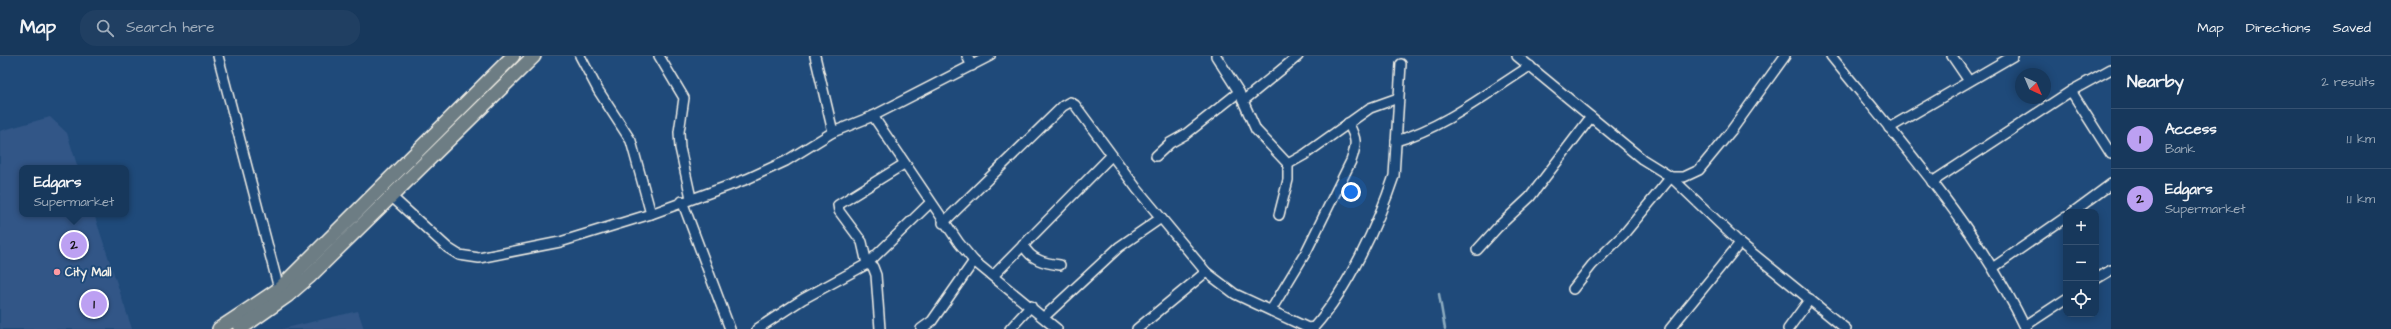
<!DOCTYPE html>
<html lang="en">
<head>
<meta charset="utf-8">
<style>
	body { margin:0; font-family:"Architects Daughter",sans-serif; background:#203f62; color:#f1f3f6 }
	.controls { position:absolute; right:12px; bottom:12px; display:grid; overflow:hidden; border-radius:8px; box-shadow:0 2px 10px #0003 }
	.controls button { width:36px; height:36px; display:grid; place-items:center; padding:0; border:0; border-bottom:1px solid #365272; background:#17385c; color:#f1f3f6; font:20px sans-serif }
	.compass { position:absolute; left:2015px; top:12px; width:36px; height:36px; border-radius:50%; background:#17385c; box-shadow:0 2px 10px #0003; rotate:136deg }
	.you { position:absolute; left:1351px; top:136px; width:14px; height:14px; margin:-10px; border:3px solid #fff; border-radius:50%; background:#1a73e8; box-shadow:0 0 0 6px #1a73e833 }
	.badge { display:grid; place-items:center; width:26px; height:26px; border-radius:50%; background:#bca0f2; color:#111; font-size:13px; font-weight:700 }
	.pin { position:absolute; translate:-50% -50%; border:2px solid #fff; box-shadow:0 1px 4px #0006 }
	.popup { position:absolute; left:19px; top:109px; width:110px; height:52px; box-sizing:border-box; display:grid; place-content:center; border-radius:8px; background:#17385c; filter:drop-shadow(0 1px 3px #0005); font-size:13px; white-space:nowrap; color:#9eacbb }
	.popup b { font-size:15px; color:#f1f3f6 }
	.popup::after { content:''; position:absolute; left:50%; top:100%; margin-left:-8px; border:8px solid transparent; border-top-color:#17385c }
	.list { margin:0; padding:0; list-style:none }
	h2 { display:flex; justify-content:space-between; align-items:center; height:52px; margin:0; padding:0 16px; font-size:17px }
	h2 small { font-size:13px; font-weight:400; color:#9eacbb }
	.list li { display:grid; grid-template-columns:26px 1fr auto; gap:12px; align-items:center; box-sizing:border-box; height:60px; padding:0 16px; border-top:1px solid #365272 }
	.list b { display:block; font-size:15px; white-space:nowrap }
	.list p { margin:0; font-size:13px; white-space:nowrap; color:#9eacbb }
	.list em { font-size:13px; font-style:normal; color:#9eacbb }
	.icon { flex:none; width:22px; height:22px; fill:none; stroke:currentColor; stroke-width:2; stroke-linecap:round; stroke-linejoin:round }
	.map { position:relative; flex:none; width:2111px; height:273px; overflow:hidden }
	header { display:flex; align-items:center; gap:24px; box-sizing:border-box; height:56px; padding:0 20px; background:#17385c; border-bottom:1px solid #365272 }
	header strong { font-size:19px }
	nav { display:flex; gap:22px; margin-inline-start:auto; font-size:14px }
	.search { width:280px; height:36px; background:#203f62; display:flex; align-items:center; gap:10px; box-sizing:border-box; padding:0 14px; border-radius:16px; color:#9eacbb; font-size:15px }
	main { display:flex }
	aside { flex:1; background:#17385c }
	.map>svg:first-child { display:block }
	.built { fill:#325787 }
	.lines { fill:none; stroke-linecap:round; stroke-linejoin:round }
	.stream { stroke:#8dacc0; stroke-width:2.5 }
	.minor-casing { stroke:#f4f1e8; stroke-width:12 }
	.highway-casing { stroke:#f4f1e8; stroke-width:16 }
	.minor { stroke:#1f4a7a; stroke-width:9 }
	.highway { stroke:#6d7d84; stroke-width:13 }
	.poi-dot { fill:#ff9aa2; stroke:#1f4a7a; stroke-width:1.5 }
	.labels { text-anchor:middle; dominant-baseline:central; stroke-width:4; stroke-linejoin:round; paint-order:stroke }
	.poi-label { font-size:12px; font-weight:bold; fill:#f4f1e8; stroke:#1f4a7a; text-anchor:start }
</style>
</head>
<body>
<header>
<strong>Map</strong>
<div class="search"><svg class="icon" aria-label="search" viewBox="0 0 24 24"><circle cx="10" cy="10" r="6"/><path d="M15 15l6 6"/></svg>Search here</div>
<nav><a>Map</a><a>Directions</a><a>Saved</a></nav>
</header>
<main>
<div class="map">
<svg width="2111" height="273" viewBox="0 0 2111 273">
	<rect width="100%" height="100%" fill="#1f4a7a"/>
	<filter id="ink" filterUnits="userSpaceOnUse"><feTurbulence type="fractalNoise" baseFrequency=".025" numOctaves="2"/><feDisplacementMap in="SourceGraphic" scale="8" xChannelSelector="R" yChannelSelector="G"/><feConvolveMatrix kernelMatrix="1 2 1 2 8 2 1 2 1" color-interpolation-filters="sRGB"/></filter>
	<g filter="url(#ink)">
		<g class="built">
			<path d="M50,61L67,77L78,112H22V158H94L132,273H0V75Z"/>
			<path d="M358,255L364,273H282Z"/>
		</g>
		<g class="lines">
			<path class="stream" d="M1439,238L1445,273"/>
			<defs>
				<g id="minor">
					<path d="M218,0L279,233"/>
					<path d="M580,0L598,34L631,85L651,158"/>
					<path d="M659,0L684,42L679,76L680,92L691,142"/>
					<path d="M815,0L833,76"/>
					<path d="M967,0L972,10"/>
					<path d="M1216,0L1239,36L1256,74L1288,108V124L1279,159"/>
					<path d="M1517,0L1642,103L1671,121H1684L1699,114L1731,75L1785,0"/>
					<path d="M1831,0C1901,87 1977,171 2026,273"/>
					<path d="M1952,0L1969,25"/>
					<path d="M2071,35L2111,98"/>
					<path d="M1243,45L1298,0"/>
					<path d="M873,60L959,187L974,205L1057,273"/>
					<path d="M1889,72L2013,0"/>
					<path d="M1396,85C1445,71 1487,37 1530,10"/>
					<path d="M1156,100L1170,87L1186,78L1239,36"/>
					<path d="M1288,108L1304,99L1370,52L1398,42"/>
					<path d="M1932,126L2071,35L2111,13"/>
					<path d="M392,141L448,192L459,199L479,202L560,186L651,158L747,123L786,105L833,76L873,60L990,0"/>
					<path d="M682,145L730,273"/>
					<path d="M2073,156L2111,128"/>
					<path d="M943,167L1063,50L1070,46L1075,49L1137,133L1206,216L1235,238L1308,272L1314,271C1348,233 1378,168 1394,120L1401,8"/>
					<path d="M1023,189C1031,204 1044,207 1060,209"/>
					<path d="M1477,194L1498,171L1530,141L1591,61"/>
					<path d="M867,208L862,186L839,155L838,149L904,108"/>
					<path d="M867,208L930,147"/>
					<path d="M1994,211L2066,161"/>
					<path d="M993,220L1111,100"/>
					<path d="M2096,223L2111,214"/>
					<path d="M1573,233L1592,209L1624,178L1671,121L1740,187L1846,273"/>
					<path d="M1271,254L1306,196L1351,105C1357,88 1357,83 1348,67"/>
					<path d="M1044,261L1119,191L1161,162"/>
					<path d="M2025,270L2066,243"/>
					<path d="M757,273L803,243L867,208L873,211L876,219L880,273"/>
					<path d="M921,273L932,265L974,205"/>
					<path d="M1010,273L1031,250"/>
					<path d="M1137,273L1206,216"/>
					<path d="M1670,273L1740,187"/>
					<path d="M1788,273L1810,243"/>
				</g>
				<g id="highway">
					<path d="M219,273L279,233L513,0"/>
					<path d="M240,273L287,240L309,221L534,0"/>
				</g>
			</defs>
			<use href="#minor" class="minor-casing"/>
			<use href="#highway" class="highway-casing"/>
			<use href="#minor" class="minor"/>
			<use href="#highway" class="highway"/>
		</g>
	</g>
	<circle class="poi-dot" cx="57" cy="216" r="4"/>
	<g class="labels">
		<g class="poi-label">
			<text x="65" y="216">City Mall</text>
		</g>
	</g>
</svg>
<div class="controls">
<button>+</button>
<button>−</button>
<button><svg class="icon" aria-label="locate" viewBox="0 0 24 24"><circle cx="12" cy="12" r="6"/><path d="M12 2v4M12 18v4M2 12h4M18 12h4"/></svg></button>
</div>
<svg class="compass" viewBox="-18 -18 36 36"><path d="M0-13l5 13h-10z" fill="#e53935"/><path d="M0 13l5-13h-10z" fill="#9eacbb"/></svg>
<div class="you"></div>
<div class="pin badge" style="left:94px;top:248px">1</div>
<div class="pin badge" style="left:74px;top:189px">2</div>
<div class="popup"><b>Edgars</b>Supermarket</div>
</div>
<aside>
<h2>Nearby<small>2 results</small></h2>
<ul class="list">
<li><span class="badge">1</span><div><b>Access</b><p>Bank</p></div><em>1.1 km</em></li>
<li><span class="badge">2</span><div><b>Edgars</b><p>Supermarket</p></div><em>1.1 km</em></li>
</ul>
</aside>
</main>
</body>
</html>
